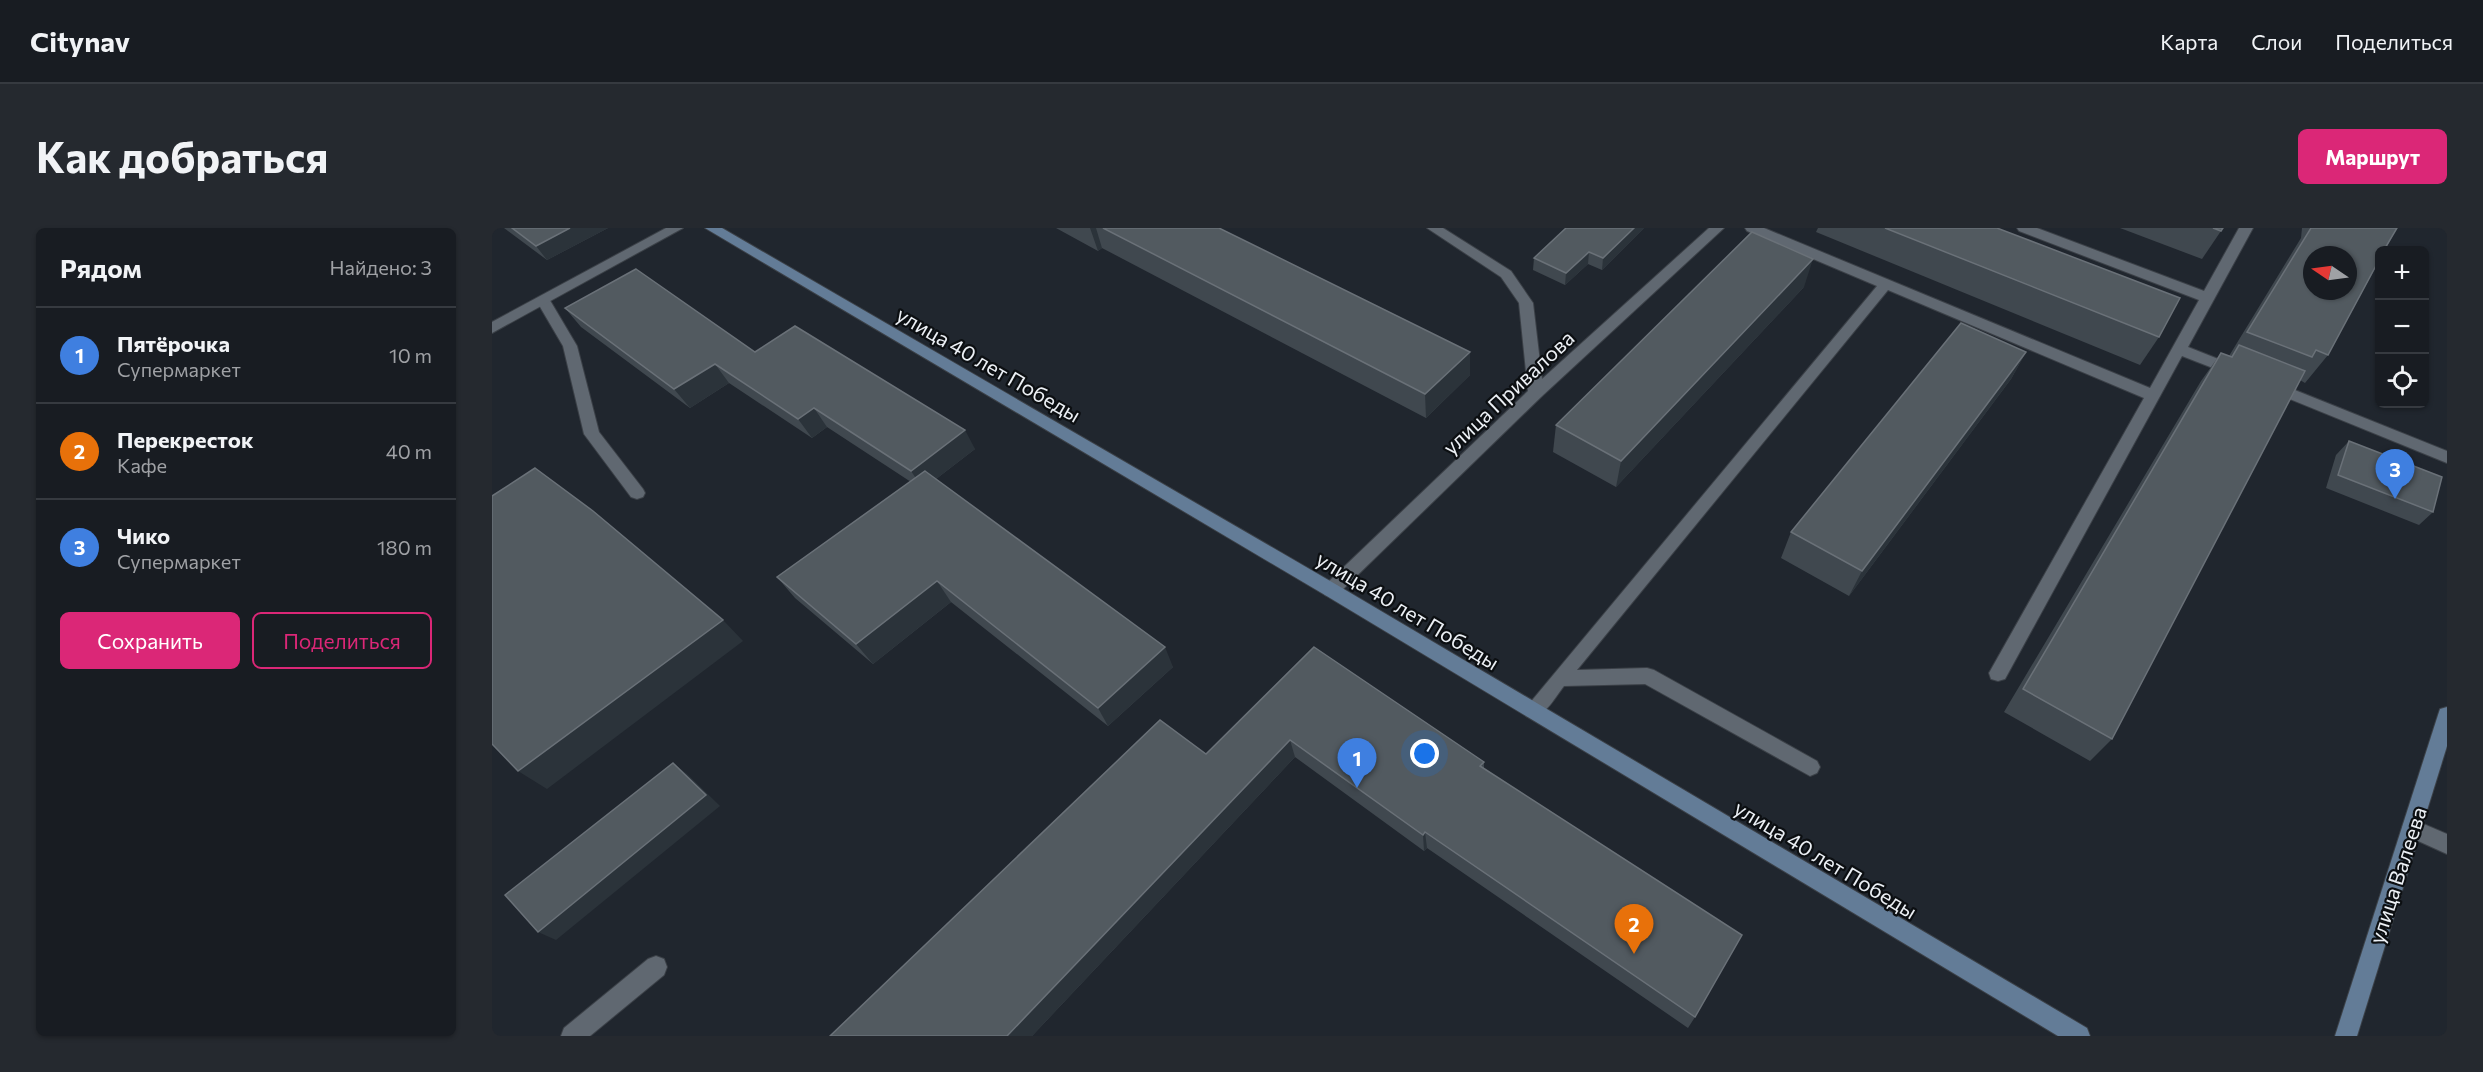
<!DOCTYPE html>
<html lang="ru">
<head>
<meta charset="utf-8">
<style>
	body { margin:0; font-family:Commissioner,sans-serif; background:#25292f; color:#f1f3f6 }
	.controls { position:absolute; right:18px; top:18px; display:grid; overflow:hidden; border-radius:9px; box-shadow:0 2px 4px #0004 }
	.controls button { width:54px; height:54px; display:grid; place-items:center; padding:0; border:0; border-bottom:2px solid #363a40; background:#181c22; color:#f1f3f6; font:30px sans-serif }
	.compass { position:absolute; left:1811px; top:18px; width:54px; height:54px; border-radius:50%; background:#181c22; box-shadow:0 2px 4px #0004; rotate:283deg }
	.you { position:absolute; left:933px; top:526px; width:21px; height:21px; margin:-15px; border:4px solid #fff; border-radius:50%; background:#1a73e8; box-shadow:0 0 0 9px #1a73e833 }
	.badge { display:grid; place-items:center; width:39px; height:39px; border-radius:50%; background:#db2777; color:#fff; font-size:20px; font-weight:700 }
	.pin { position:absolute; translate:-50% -50px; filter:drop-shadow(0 2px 3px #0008) }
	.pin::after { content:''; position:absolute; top:32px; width:21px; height:18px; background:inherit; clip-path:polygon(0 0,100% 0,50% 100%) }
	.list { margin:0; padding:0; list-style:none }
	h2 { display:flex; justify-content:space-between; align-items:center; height:78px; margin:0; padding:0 24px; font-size:26px }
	h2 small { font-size:20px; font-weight:400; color:#9fa1a5 }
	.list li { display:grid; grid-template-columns:39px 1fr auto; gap:18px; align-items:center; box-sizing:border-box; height:96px; padding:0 24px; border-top:2px solid #363a40 }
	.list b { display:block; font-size:22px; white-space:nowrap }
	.list p { margin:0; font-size:20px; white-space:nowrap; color:#9fa1a5 }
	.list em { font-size:20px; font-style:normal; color:#9fa1a5 }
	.actions { display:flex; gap:12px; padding:18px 24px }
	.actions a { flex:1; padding:14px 0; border:2px solid #db2777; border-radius:9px; text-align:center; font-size:21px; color:#db2777 }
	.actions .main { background:#db2777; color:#fff }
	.icon { flex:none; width:33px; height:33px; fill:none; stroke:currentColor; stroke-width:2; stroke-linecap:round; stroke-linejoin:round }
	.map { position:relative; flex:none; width:1955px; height:808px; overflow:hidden; border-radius:9px }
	header { display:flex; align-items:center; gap:36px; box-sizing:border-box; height:84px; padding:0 30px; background:#181c22; border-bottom:2px solid #363a40 }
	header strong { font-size:28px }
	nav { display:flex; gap:33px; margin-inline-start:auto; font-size:21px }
	.intro { display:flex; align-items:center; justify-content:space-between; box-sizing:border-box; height:144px; padding:0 36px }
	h1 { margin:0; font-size:42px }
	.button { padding:15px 27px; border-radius:9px; background:#db2777; color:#fff; font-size:21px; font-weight:700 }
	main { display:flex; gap:36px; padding:0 36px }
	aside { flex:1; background:#181c22; border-radius:9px; box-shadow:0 2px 4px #0004 }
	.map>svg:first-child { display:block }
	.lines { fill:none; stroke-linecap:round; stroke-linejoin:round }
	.lane-casing { stroke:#3b4047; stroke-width:2 }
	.street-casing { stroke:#3b4047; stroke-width:2 }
	.secondary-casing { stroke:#3b4047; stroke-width:2 }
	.lane { fill:#606871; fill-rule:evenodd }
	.street { fill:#606871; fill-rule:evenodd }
	.secondary { fill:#637c97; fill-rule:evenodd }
	.wall { fill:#40484f }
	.shaded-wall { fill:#2b333a }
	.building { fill:#525a60; stroke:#6a7178; stroke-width:1.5; fill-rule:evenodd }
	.labels { text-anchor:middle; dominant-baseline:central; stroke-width:4.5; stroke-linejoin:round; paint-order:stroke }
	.street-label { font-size:21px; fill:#ecf0f5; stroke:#0c0f12 }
</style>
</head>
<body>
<header>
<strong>Citynav</strong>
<nav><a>Карта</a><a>Слои</a><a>Поделиться</a></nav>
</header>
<div class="intro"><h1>Как добраться</h1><a class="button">Маршрут</a></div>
<main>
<aside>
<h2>Рядом<small>Найдено: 3</small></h2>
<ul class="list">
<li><span class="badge" style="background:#3f7fe0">1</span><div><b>Пятёрочка</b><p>Супермаркет</p></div><em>10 m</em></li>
<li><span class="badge" style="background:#e8710a">2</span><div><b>Перекресток</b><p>Кафе</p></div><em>40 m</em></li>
<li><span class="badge" style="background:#3f7fe0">3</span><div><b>Чико</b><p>Супермаркет</p></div><em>180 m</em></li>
</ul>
<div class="actions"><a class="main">Сохранить</a><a>Поделиться</a></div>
</aside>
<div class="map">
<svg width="1955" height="808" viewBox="0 0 1955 808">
	<rect width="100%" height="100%" fill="#20262e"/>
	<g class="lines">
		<defs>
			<g id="lane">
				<path d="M1253,0H1272L1658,160L1707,72L1527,3L1525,0H1545L1712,63L1747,0H1761L1696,119L1749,140L1752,144L1744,149L1690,128L1513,451L1506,453L1499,451L1497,445L1652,170L1396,62L1085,442L1155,440L1162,442L1325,533L1328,539L1325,545L1318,548L1153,456L1072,458C1063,469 1051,494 1034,488L1032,482L1385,58L1255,3Z"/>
				<path d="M51,67L56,69L85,118L107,204L151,261L153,265L151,269L145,271L139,269L92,206L71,118L44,72Z"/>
				<path d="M1778,152L1955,223V235L1773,161L1770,157L1773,153Z"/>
				<path d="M1920,591L1955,606V626L1913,607L1910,600L1913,593Z"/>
				<path d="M164,728L172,731L175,739L172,747L98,808H69L72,800L156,731Z"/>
			</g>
			<g id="street">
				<path d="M174,0H191L0,105V94Z"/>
				<path d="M935,0H951L1019,43L1041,75L1050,151L1217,0H1232L1049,169L845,367L839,369L833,367L830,362L833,357L1036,163L1027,75L1009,49Z"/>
			</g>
			<g id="secondary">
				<path d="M213,0H230L845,357L1595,800L1598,808H1566L833,367Z"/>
				<path d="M1955,479V518L1865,808H1843L1946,487L1948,481Z"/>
			</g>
		</defs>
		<use href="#lane" class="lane-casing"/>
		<use href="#street" class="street-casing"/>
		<use href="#secondary" class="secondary-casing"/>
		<use href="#lane" class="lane"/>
		<use href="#street" class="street"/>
		<use href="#secondary" class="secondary"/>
	</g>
	<g class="wall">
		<path d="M12,0H116L55,32Z"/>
		<path d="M564,0H727L978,147L934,190L610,20L606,23Z"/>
		<path d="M1152,0L1110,42L1096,36L1073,57L1041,42L1042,30Z"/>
		<path d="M1326,0H1505L1667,109L1648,137L1324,4Z"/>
		<path d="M1628,0H1731L1710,31Z"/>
		<path d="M1810,0H1905L1836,127L1813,155L1808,152L1620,511L1598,533L1512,484L1709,153L1729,125L1737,128L1809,10Z"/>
		<path d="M1312,59L1124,259L1061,224L1064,197Z"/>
		<path d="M73,80L263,124L483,221L444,251L681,439L616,498L459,374L381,436L303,370L285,349L419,254L335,199L320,210L237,155L198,180L89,99Z"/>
		<path d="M1534,124L1519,151L1357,368L1289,330L1299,304Z"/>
		<path d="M1857,213L1941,284L1927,297L1834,260L1844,227Z"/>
		<path d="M822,419L992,534V540L1203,789L1196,800L935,620L932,623L803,529L540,808H338L714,526Z"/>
	</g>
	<g class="shaded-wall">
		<path d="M78,0H116L55,32L44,18Z"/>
		<path d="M598,0H604L610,20L606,23Z"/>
		<path d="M1142,0H1152L1110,42L1111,30Z"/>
		<path d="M1097,24L1096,36L1073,57L1074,45Z"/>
		<path d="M1321,31L1312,59L1124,259L1129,233Z"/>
		<path d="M978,124V147L934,190L933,166Z"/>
		<path d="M1534,124L1519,151L1357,368L1370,343Z"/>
		<path d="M223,136L237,155L198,180L182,161Z"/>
		<path d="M322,180L335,199L320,210L306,191Z"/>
		<path d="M473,202L483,221L431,261L419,243Z"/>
		<path d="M445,353L459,374L381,436L364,416Z"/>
		<path d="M231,392L251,413L55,561L26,543Z"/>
		<path d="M673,419L681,439L616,498L606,480Z"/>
		<path d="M798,512L803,529L540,808H515Z"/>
		<path d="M181,535L195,546L228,578L64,712L46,704Z"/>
		<path d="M933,604L935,620L932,623L931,607Z"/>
	</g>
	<g class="building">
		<path d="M20,0H78L44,18Z"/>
		<path d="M611,0H727L978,124L933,166Z"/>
		<path d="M1074,0H1142L1111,30L1097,24L1074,45L1042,30Z"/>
		<path d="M1393,0H1505L1688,70L1667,109Z"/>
		<path d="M1721,0H1731L1729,3Z"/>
		<path d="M1819,0H1905L1892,22H1887V32L1836,127L1824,122L1820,129L1755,104ZM1820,27H1856V63H1820Z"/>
		<path d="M1260,4L1321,31L1129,233L1064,197Z"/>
		<path d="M144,41L263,124L303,98L473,202L419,243L322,180L306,191L223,136L182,161L73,80Z"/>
		<path d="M1469,95L1534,124L1370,343L1299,304Z"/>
		<path d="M1747,117L1813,143L1620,511L1531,461L1729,125L1740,129Z"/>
		<path d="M1857,213L1950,249L1941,284L1846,247Z"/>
		<path d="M43,240L101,283L231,392L26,543L0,516V268Z"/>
		<path d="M433,243L673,419L606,480L445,353L364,416L285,349Z"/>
		<path d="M822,419L992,534L988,538L1250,707L1203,789L933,604L931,607L798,512L515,808H338L668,492L714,526Z"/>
		<path d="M181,535L214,567L46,704L13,667Z"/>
	</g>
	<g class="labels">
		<g class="street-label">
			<text transform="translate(497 136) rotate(30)">улица 40 лет Победы</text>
			<text transform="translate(1016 164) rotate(-43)">улица Привалова</text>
			<text transform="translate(916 382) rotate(31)">улица 40 лет Победы</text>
			<text transform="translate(1334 631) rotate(31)">улица 40 лет Победы</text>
			<text transform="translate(1905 647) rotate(-72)">улица Валеева</text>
		</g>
	</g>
</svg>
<div class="controls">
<button>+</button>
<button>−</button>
<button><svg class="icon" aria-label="locate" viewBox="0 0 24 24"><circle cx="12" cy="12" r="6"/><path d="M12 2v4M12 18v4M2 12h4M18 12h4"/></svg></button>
</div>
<svg class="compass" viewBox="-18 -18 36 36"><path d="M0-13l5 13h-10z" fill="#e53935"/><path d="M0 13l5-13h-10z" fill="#9fa1a5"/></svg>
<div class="you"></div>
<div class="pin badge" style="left:865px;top:560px;background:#3f7fe0">1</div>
<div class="pin badge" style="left:1142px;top:726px;background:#e8710a">2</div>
<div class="pin badge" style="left:1903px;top:271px;background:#3f7fe0">3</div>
</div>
</main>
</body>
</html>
